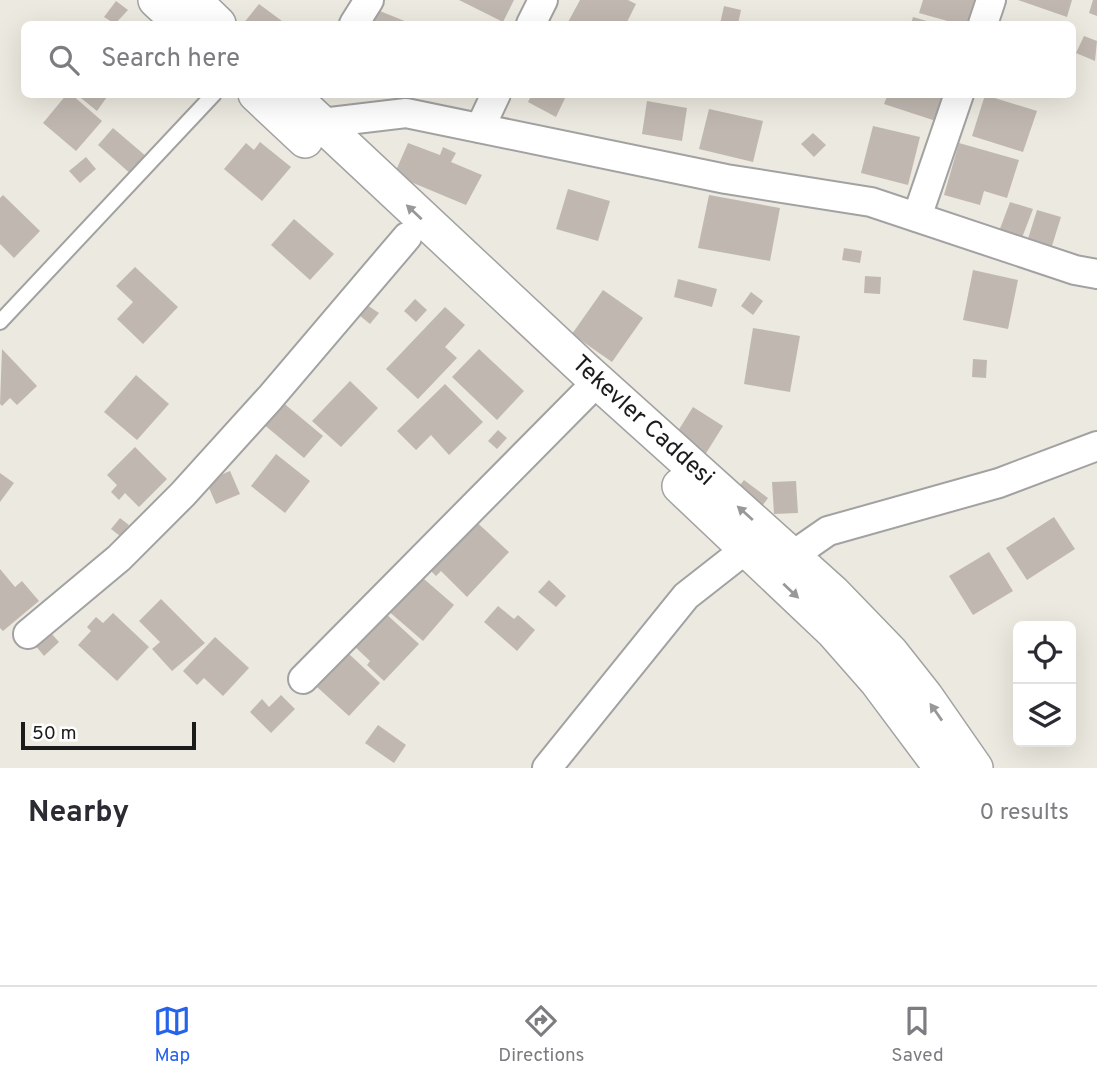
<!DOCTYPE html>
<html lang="en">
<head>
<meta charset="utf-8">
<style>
	body { margin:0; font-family:Overpass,sans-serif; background:#f7f7f7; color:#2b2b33 }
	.controls { position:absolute; right:21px; bottom:21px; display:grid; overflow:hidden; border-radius:10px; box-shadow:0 7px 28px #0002 }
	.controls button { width:63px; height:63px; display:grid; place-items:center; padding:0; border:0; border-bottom:2px solid #e1e1e2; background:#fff; color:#2b2b33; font:35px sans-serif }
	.scale { position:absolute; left:21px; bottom:18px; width:175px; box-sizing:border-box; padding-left:7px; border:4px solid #1b1b1b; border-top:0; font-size:19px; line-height:24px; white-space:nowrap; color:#1b1b1b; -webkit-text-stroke:5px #fff; paint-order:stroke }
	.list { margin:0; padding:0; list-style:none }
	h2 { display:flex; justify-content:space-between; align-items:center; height:91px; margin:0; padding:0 28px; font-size:30px }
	h2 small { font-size:23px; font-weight:400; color:#7c7c81 }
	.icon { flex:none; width:38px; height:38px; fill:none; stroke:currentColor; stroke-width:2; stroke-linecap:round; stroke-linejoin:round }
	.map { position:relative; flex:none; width:1097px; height:768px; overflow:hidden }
	.search { position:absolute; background:#fff; box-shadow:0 7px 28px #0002; left:21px; right:21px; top:21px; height:77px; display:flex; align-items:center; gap:18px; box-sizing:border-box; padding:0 24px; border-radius:10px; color:#7c7c81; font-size:26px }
	.sheet { height:217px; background:#fff }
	nav { display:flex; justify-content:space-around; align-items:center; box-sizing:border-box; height:98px; border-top:2px solid #e1e1e2; background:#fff; font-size:19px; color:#7c7c81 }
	nav a { display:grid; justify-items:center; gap:4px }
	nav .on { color:#2563eb }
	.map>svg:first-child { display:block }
	.building { fill:#c0b8b0 }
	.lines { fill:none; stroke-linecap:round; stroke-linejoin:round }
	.service-casing { stroke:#a2a2a2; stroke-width:18 }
	.minor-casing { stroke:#a2a2a2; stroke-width:32 }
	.tertiary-casing { stroke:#a2a2a2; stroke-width:38 }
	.service { stroke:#fff; stroke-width:14 }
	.minor { stroke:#fff; stroke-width:28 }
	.tertiary { stroke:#fff; stroke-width:35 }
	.oneway { fill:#989898 }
	.labels { text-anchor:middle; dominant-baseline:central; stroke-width:7; stroke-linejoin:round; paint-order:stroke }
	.street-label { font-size:24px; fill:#1b1b1b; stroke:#fff }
</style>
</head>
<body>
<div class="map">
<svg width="1097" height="768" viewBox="0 0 1097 768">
	<rect width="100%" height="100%" fill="#ece9e0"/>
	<g class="building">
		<path d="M459,0H514L503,22Z"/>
		<path d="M580,0H628L636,4L626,24H567Z"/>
		<path d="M923,0H975L968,24H958L919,13Z"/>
		<path d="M1018,0H1072L1067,17Z"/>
		<path d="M1093,0H1097V16L1089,13Z"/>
		<path d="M116,1L128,10L115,24L104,17Z"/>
		<path d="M259,4L286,24H243Z"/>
		<path d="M724,6L741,10L738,24H720Z"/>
		<path d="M370,7L412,24H363Z"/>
		<path d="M913,17L937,24H911Z"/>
		<path d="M1084,36L1097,41L1095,61L1076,53Z"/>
		<path d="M67,94H71L102,121L76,151L43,123Z"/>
		<path d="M76,94H109L97,111Z"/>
		<path d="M532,94H567L556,117L528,102Z"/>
		<path d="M888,94H948L939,122L884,104Z"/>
		<path d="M985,95L1037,111L1023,152L972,136Z"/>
		<path d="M647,101L687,108L682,141L642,134Z"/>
		<path d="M709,109L763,121L753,162L699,149Z"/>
		<path d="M873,126L920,137L908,185L861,173Z"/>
		<path d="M113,128L147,157L132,175L98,145Z"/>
		<path d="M813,133L826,145L814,157L801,144Z"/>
		<path d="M260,142L291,167L262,201L224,169L246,143L254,150Z"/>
		<path d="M408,143L440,155L443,147L456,153L451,162L482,175L466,205L394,175Z"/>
		<path d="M959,143L1019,160L1007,198L984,191L980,205L944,195Z"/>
		<path d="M86,157L96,169L80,183L69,171Z"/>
		<path d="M568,189L610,201L598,241L556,229Z"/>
		<path d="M3,195L40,231L14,258L0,244V198Z"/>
		<path d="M709,195L780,208L770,261L698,248Z"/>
		<path d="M1010,202L1033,209L1020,243L998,234Z"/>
		<path d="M1037,210L1061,217L1051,249L1027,242Z"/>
		<path d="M294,219L334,254L310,280L271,245Z"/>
		<path d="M844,248L862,251L860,263L842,260Z"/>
		<path d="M135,267L178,307L143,344L117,319L133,302L116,286Z"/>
		<path d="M973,270L1018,280L1008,329L963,320Z"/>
		<path d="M865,276L881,277L880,294L864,293Z"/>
		<path d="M678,279L717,289L712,307L674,297Z"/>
		<path d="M603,290L643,318L612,362L572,334Z"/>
		<path d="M751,292L763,301L753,315L741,306Z"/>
		<path d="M415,299L427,310L416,322L404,311Z"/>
		<path d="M367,305L379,313L370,324L359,315Z"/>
		<path d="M445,307L465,325L445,347L457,358L418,399L386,369Z"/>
		<path d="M753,328L800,336L790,392L744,384Z"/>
		<path d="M2,349L37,386L17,405L10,398L2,406L0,404Z"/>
		<path d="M479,349L524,391L497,420L452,377Z"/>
		<path d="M973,359L987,360L986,378L972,377Z"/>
		<path d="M136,375L169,404L137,440L104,412Z"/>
		<path d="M350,381L378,408L341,447L312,421Z"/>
		<path d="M445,384L483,422L449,455L431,435L416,450L397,431Z"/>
		<path d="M281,401L323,436L304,458L262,423Z"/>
		<path d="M693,407L723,426L703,458L673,439Z"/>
		<path d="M498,430L507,438L497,449L488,441Z"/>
		<path d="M135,447L167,479L139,507L125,493L119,500L111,492L117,485L107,475Z"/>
		<path d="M276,454L310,481L285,513L251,486Z"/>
		<path d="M230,471L240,494L216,504L206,481Z"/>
		<path d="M0,473L14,483L0,502Z"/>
		<path d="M744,480L768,498L754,517L729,499Z"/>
		<path d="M796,481L798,513L774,514L772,482Z"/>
		<path d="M470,516L509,552L467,597L441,571L436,576L424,564Z"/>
		<path d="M1054,517L1075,549L1027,580L1006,548Z"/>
		<path d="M120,518L129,525L120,536L111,529Z"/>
		<path d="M989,552L1013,591L973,615L949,576Z"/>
		<path d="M0,569L15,587L22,581L39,601L3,631L0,628Z"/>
		<path d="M417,573L454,605L423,641L386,609Z"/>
		<path d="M549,580L566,596L556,607L538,592Z"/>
		<path d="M161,599L205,643L172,671L152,649L160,642L139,621Z"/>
		<path d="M498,606L514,619L518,615L535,630L517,651L484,622Z"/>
		<path d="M384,612L419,644L384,681L367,665L370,661L353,645Z"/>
		<path d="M113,613L149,647L117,681L78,645L91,631L87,627L96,617L103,623Z"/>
		<path d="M50,632L59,642L44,656L35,645Z"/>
		<path d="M215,637L249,668L223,696L204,678L197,685L183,671Z"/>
		<path d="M348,653L380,683L349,716L317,687Z"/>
		<path d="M281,695L295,709L271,733L250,712L262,699L269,707Z"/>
		<path d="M378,725L406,745L394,763L365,743Z"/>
	</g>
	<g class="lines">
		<defs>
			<path id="service" d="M0,322L214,94"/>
			<g id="minor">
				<path d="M354,24L369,0"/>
				<path d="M531,24L543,0"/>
				<path d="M983,24L991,0"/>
				<path d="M305,125L406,113L726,179L871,202L1075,270L1097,274"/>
				<path d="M480,128L496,94"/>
				<path d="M917,217L959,94"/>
				<path d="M28,634L119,558L183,494L270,398L407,237"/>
				<path d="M303,679L584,395"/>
				<path d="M547,768L686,596L746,549L792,556L828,531L999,483L1097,446"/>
			</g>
			<g id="tertiary">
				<path d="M156,0L182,24"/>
				<path d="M193,0L218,24"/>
				<path d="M256,94L305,140"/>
				<path id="s1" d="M290,94L584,369L833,593L891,653L925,696L975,768"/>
				<path d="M680,486L833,631L877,681L942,768"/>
			</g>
		</defs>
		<use href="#service" class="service-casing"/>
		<use href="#minor" class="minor-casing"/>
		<use href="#tertiary" class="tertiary-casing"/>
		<use href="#service" class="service"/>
		<use href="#minor" class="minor"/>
		<use href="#tertiary" class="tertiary"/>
	</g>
	<defs><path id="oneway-solid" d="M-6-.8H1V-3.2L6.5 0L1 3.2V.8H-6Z" transform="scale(1.75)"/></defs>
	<g class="oneway">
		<use href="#oneway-solid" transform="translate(414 212) rotate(-137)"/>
		<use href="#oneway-solid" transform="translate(745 513) rotate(-138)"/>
		<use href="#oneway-solid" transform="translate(791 591) rotate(43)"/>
		<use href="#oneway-solid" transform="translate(936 712) rotate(-125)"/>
	</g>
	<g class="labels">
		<g class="street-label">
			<text stroke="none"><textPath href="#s1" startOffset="481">Tekevler Caddesi</textPath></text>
		</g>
	</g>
</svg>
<div class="controls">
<button><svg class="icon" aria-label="locate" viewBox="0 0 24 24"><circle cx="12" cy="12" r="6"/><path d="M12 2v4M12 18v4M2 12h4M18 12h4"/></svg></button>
<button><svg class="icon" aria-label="layers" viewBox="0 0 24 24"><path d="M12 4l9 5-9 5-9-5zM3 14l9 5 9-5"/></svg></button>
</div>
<div class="scale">50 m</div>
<div class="search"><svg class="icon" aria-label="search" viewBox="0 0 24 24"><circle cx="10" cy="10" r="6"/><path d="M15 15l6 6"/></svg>Search here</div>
</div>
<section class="sheet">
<h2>Nearby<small>0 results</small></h2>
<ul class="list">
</ul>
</section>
<nav>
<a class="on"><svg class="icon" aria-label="map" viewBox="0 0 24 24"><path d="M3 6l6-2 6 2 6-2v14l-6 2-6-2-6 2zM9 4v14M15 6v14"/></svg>Map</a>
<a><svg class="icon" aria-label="directions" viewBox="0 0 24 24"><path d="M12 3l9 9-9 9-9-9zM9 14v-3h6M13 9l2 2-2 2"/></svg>Directions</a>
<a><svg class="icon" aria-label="saved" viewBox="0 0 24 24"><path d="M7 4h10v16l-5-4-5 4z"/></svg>Saved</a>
</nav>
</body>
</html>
